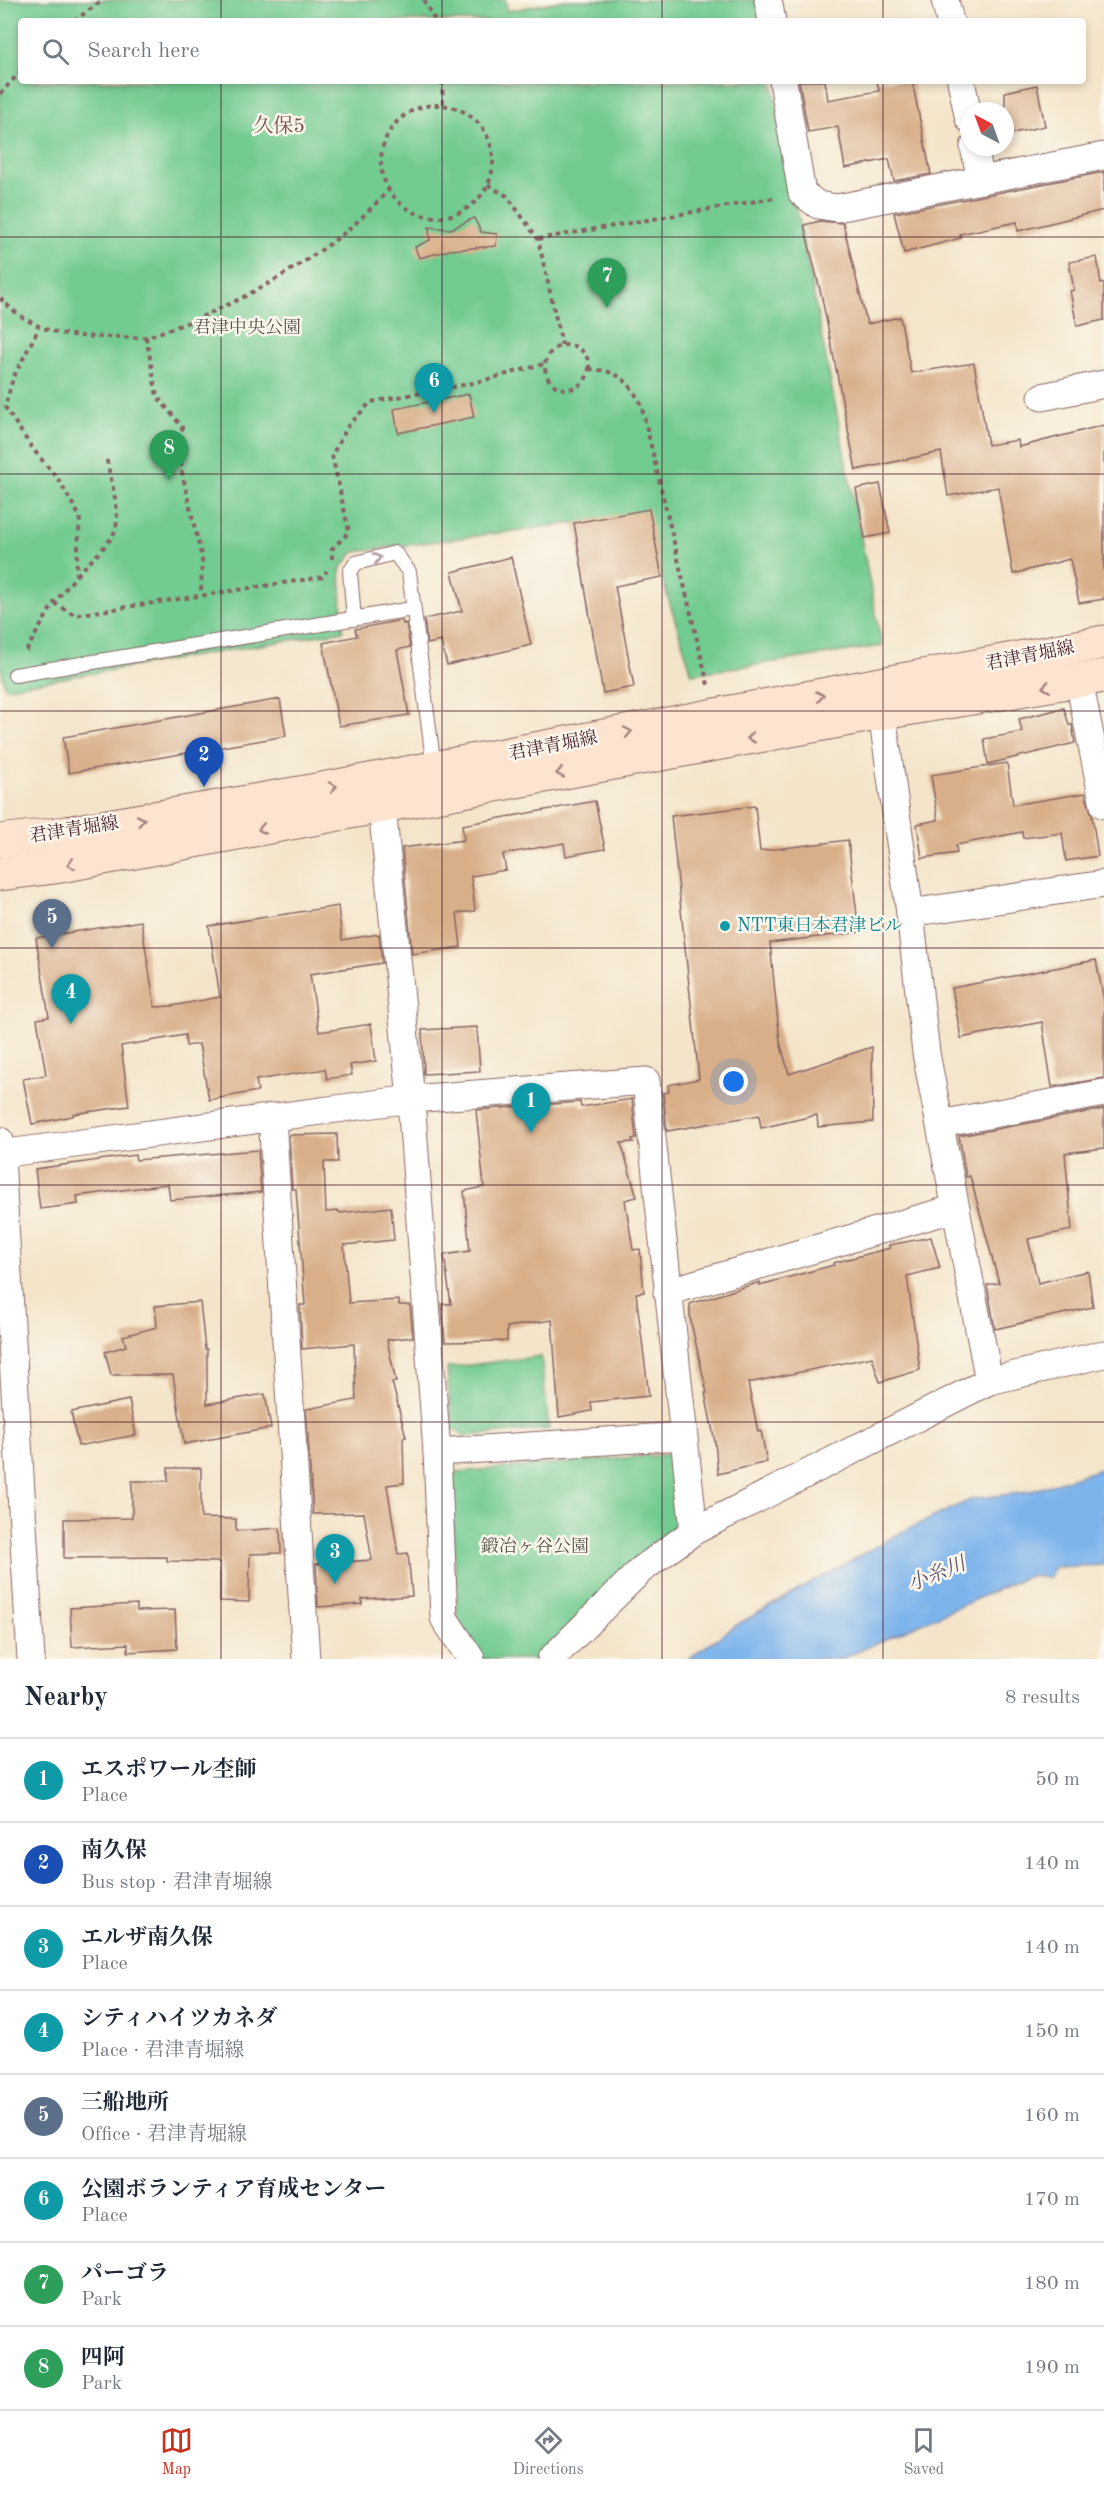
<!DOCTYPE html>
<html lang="en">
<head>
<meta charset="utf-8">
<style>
	body { margin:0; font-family:"Old Standard TT","Noto Serif JP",serif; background:#f2f2f3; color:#1f2937 }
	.compass { position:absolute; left:960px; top:102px; width:54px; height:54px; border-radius:50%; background:#fff; box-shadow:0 3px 9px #0003; rotate:319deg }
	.you { position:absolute; left:734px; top:1082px; width:21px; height:21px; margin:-15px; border:4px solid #fff; border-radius:50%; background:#1a73e8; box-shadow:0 0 0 9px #1a73e833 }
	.badge { display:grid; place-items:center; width:39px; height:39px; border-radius:50%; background:#c8321e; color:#fff; font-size:20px; font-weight:700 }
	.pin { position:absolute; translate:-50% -50px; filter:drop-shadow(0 2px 3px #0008) }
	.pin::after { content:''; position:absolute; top:32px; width:21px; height:18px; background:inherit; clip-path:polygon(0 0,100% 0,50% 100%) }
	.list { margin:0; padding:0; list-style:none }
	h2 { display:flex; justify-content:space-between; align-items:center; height:78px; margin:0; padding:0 24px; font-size:26px }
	h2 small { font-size:20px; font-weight:400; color:#747a83 }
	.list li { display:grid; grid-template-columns:39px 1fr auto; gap:18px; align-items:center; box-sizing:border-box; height:84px; padding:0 24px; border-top:2px solid #e0e1e3 }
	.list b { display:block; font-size:22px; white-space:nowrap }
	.list p { margin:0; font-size:20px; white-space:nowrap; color:#747a83 }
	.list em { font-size:20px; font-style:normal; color:#747a83 }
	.icon { flex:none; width:33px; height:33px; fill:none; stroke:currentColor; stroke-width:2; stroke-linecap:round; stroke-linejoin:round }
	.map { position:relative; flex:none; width:1104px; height:1659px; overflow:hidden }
	.search { position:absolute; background:#fff; box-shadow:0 3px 9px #0003; left:18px; right:18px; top:18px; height:66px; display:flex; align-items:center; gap:15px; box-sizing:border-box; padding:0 21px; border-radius:6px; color:#747a83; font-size:22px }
	.sheet { height:750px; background:#fff }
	nav { display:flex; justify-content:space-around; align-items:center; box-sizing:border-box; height:84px; border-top:2px solid #e0e1e3; background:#fff; font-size:16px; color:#747a83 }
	nav a { display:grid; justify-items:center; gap:3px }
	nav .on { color:#c8321e }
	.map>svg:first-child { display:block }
	.green { fill:#72cb91; stroke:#5e755e; stroke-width:1.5 }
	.water { fill:#7db4ec; stroke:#646a8c; stroke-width:1.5 }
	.building { fill:#d9af89 }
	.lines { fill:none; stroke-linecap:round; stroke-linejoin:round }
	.lane-casing { stroke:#866463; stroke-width:16 }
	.street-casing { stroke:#866463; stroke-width:29 }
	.secondary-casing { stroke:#866463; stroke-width:35 }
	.path { stroke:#866463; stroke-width:4; stroke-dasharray:4.5 4.5; stroke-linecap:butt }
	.lane { stroke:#fff; stroke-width:14 }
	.street { stroke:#fff; stroke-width:27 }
	.secondary { stroke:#fde4d0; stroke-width:33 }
	.oneway { stroke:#ae9aa0 }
	.oneway2 { stroke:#a4827e }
	.grid { fill:none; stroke:#4a1f2b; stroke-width:1.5; stroke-opacity:0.55 }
	.culture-dot { fill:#0f9aa8; stroke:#fbf7ec; stroke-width:2 }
	.labels { text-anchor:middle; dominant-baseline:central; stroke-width:5; stroke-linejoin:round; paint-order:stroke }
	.park-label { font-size:18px; fill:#56534a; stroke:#fbf7ec }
	.street-label { font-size:18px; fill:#4a1f2b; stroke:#fbf7ec }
	.culture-label { font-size:18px; fill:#0d838f; stroke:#fbf7ec; text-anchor:start }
	.neighbourhood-label { font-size:20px; fill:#7c514c; stroke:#fbf7ec }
	.water-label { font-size:20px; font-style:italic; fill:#5c536f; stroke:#fbf7ec }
</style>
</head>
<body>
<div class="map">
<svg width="1104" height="1659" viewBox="0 0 1104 1659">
	<rect width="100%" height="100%" fill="#fbf7ec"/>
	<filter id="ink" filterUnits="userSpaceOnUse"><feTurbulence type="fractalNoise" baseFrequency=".0167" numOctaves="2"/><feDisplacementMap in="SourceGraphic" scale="12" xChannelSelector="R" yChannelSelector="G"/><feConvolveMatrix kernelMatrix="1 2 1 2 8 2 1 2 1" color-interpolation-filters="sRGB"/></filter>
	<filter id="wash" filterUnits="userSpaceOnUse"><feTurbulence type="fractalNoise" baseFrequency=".008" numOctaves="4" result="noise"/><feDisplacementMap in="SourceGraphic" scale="24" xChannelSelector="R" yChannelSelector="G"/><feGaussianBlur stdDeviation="1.35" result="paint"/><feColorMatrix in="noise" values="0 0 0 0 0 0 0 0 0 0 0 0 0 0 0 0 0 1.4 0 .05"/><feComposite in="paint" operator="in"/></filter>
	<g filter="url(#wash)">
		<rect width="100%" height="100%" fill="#f4e5ca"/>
		<g class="green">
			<path d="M0,0H506L507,11L565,0H756L760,21H21V81H772L882,646L692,674L642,514L354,552L340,569L343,631L5,688L0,664Z"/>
			<path d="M541,1356L549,1429L465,1436L452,1429L447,1368Z"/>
			<path d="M672,1454L682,1517L670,1535L539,1659H482L457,1622L451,1478L455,1472Z"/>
		</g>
		<path class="water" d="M1104,1468V1565L1054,1567L1050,1577L1028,1576L841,1659H688L740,1623L900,1533L972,1499L1028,1492Z"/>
		<g id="blocks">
			<g class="building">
				<path d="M799,81H825L828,100L879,91L877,81H912L931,174L894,181L889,159L845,168L838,127L808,132Z"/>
				<path d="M1037,85L1045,126L1005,135V92Z"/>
				<path d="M1104,172V210L1018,231L1017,222L960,234L961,238L904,253L894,213Z"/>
				<path d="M474,218L481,232L497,234L496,246L450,250L419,258L415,247L430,240L429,227L451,229Z"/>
				<path d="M820,221L843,223L867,324L900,317L911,373L974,363L988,445L1018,440L1019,447L1104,425V599L1079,603L1070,559L1013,574L998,487L948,496L941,452L856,470L822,298L804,225Z"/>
				<path d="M1097,257L1101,284L1104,283V320L1077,326L1070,291L1074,290L1069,262Z"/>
				<path d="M469,394L474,417L398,433L394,409Z"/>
				<path d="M880,484L890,533L865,538L856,489Z"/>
				<path d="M649,509L662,577L615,586L634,687L603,693L574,523Z"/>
				<path d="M511,557L531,645L447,665L441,641L427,644L424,619L462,611L452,572Z"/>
				<path d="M402,620L403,624L406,623L410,647L397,650L409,715L339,726L323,643L357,636L355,629Z"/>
				<path d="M280,699L286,736L69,773L63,737Z"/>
				<path d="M1064,708L1069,725H1072L1075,743L988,764L984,739L1022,732L1019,719Z"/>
				<path d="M1007,763L1013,805L1085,793L1092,815L1098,856L1066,861L1062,833L1023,838L1022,832L956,845L957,853L922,858L917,824L938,820L931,775Z"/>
				<path d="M595,801L605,849L566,856L564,843L503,854L506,870L471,876L475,911L457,913L461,947L412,954L402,848L464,840L462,825Z"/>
				<path d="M755,806L760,851L848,840L859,932L770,943L780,1042L789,1074L872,1047L873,1122L818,1127L817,1115L761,1128L759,1115L667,1131L663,1093L669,1092L668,1085L699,1079L671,816Z"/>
				<path d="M338,906L342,940L379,934L382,963L310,974L319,1032L371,1024L376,1061L350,1065L352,1075L327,1079L325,1069L256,1080L258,1091L209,1100L199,1044L186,1046L185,1035L121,1046L129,1106L73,1114V1116L32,1124L23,1079L46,1075L37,1019L49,1017L36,938L141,921L155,1007L172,1006L220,997L209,926Z"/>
				<path d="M1096,960L1104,1001V1078L1052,1087L1042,1022L961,1038L952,988Z"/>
				<path d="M477,1027L480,1071L424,1074L422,1030Z"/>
				<path d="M632,1099L636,1138L632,1139L633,1142L621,1143L637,1197L625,1200L633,1250L640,1249L644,1292L636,1293L649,1396L591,1402L592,1411L559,1417L552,1320L507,1327V1341L445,1342L442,1304H451L444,1255L470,1251L464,1191L484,1187L476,1110L580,1102L581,1107Z"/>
				<path d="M1104,1109V1148L1065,1153L1072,1230L1028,1239L1038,1283L1088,1271L1093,1307L995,1329L987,1285L999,1283L970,1176L966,1177L959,1136Z"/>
				<path d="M337,1134L338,1162H324L326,1212L339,1211L340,1213L391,1207L394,1240L344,1245L349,1303L399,1300V1305H410L413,1337L387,1340L396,1382H392L406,1437L403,1438L404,1483L387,1485L398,1554L408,1553L412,1596L362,1599V1604L318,1607L316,1564L372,1560L364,1513L313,1514L306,1409L356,1400L354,1344L302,1349L300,1305H305L296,1189H292L289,1135Z"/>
				<path d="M258,1150L261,1192L170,1200L168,1184L77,1196L78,1204L40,1209L35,1169L135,1155L136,1160Z"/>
				<path d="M931,1237L940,1268L907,1276L920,1370L880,1382L872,1357L748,1383L758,1432L761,1431L767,1462L718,1474L715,1442L705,1393H707L690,1318V1304L760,1282V1285L834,1265L833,1263L890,1248L889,1245Z"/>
				<path d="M200,1302L205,1349H207V1404L265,1394L271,1428L184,1444L173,1375H111L105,1352L126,1346L123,1336L157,1327L155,1306Z"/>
				<path d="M129,1400L136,1435L78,1446L71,1412Z"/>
				<path d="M168,1468H201V1518L236,1519V1531L280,1528L281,1553L250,1554L249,1602L220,1601V1562L167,1561V1557L64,1558V1519L132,1518V1481H168Z"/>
				<path d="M137,1604V1611L175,1610L177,1649L128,1652V1644L72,1647L70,1608Z"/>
			</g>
		</g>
	</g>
	<g filter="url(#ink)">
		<use href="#blocks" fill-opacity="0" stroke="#866463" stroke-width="1.5"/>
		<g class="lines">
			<defs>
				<g id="lane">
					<path d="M354,619L350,572L356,563L395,553L409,572L434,768"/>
					<path d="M15,675L412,609"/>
				</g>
				<g id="street">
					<path d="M768,0L772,21"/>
					<path d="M945,0L950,21"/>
					<path d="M783,81L802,193L818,205L837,208L1104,156"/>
					<path d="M961,81L969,119"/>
					<path d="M974,147L981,180"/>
					<path d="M1042,397L1104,384"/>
					<path d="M1079,681L1104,805"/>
					<path d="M882,713L910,913L926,1053L989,1381"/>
					<path d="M382,807L411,1099L437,1452L444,1618L471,1659"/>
					<path d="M910,913L1104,884"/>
					<path d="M272,1117L306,1659"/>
					<path d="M940,1124L1104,1093"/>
					<path d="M0,1141L31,1659"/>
					<path d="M0,1154L411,1099L646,1081L694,1531"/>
					<path d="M667,1292L956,1208"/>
					<path d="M437,1452L683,1436"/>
					<path d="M551,1659L641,1570L694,1531L989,1381L1104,1354"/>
				</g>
				<g id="secondary">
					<path d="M0,841L66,833L311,791L1104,642"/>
					<path d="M0,874L55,867L882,713L1104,676"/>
				</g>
			</defs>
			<use href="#lane" class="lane-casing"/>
			<use href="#street" class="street-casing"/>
			<use href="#secondary" class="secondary-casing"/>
			<g class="path">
				<path d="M424,0L435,21"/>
				<path d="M74,21L103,0"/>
				<path d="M442,81L443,104"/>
				<path d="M0,94L21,71"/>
				<circle cx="437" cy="161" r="56"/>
				<path d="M488,185L507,196L538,239L562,345"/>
				<path d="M538,239L774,198"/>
				<path d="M0,298C36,335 68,337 117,337C127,337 139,339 149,336C212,317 283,279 335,240C355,226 372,207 389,190"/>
				<path d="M146,337L157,396L182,427L181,468L202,559L201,594"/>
				<circle cx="567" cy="367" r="22"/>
				<path d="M589,369C618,371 627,378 641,404L708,685"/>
				<path d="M332,559V549L349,532L332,455L348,426L371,402L474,383L544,364"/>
				<path d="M77,575C89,562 105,549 114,533C123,516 109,475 106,456"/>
				<path d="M54,603L75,615L322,577L327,571"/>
				<path d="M26,651L54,603L76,576L80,517L58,479L32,448L5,407L13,378L39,328"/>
			</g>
			<use href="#lane" class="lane"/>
			<use href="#street" class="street"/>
			<use href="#secondary" class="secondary"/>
		</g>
		<defs><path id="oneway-chevron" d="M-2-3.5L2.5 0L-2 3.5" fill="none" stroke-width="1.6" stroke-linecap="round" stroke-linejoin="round" transform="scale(1.5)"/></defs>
		<use class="oneway" href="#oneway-chevron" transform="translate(377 558) rotate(-14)"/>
		<g class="oneway2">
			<use href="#oneway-chevron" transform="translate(1046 687) rotate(171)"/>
			<use href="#oneway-chevron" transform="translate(820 696) rotate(-11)"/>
			<use href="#oneway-chevron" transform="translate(628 732) rotate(-11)"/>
			<use href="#oneway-chevron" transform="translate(751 738) rotate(169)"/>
			<use href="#oneway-chevron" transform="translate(560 773) rotate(169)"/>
			<use href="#oneway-chevron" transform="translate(333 787) rotate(-11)"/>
			<use href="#oneway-chevron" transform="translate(141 820) rotate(-10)"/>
			<use href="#oneway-chevron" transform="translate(262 829) rotate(169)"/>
			<use href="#oneway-chevron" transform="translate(71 864) rotate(169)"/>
		</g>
	</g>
	<path class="grid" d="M221,0V21M442,0V21M662,0V21M883,0V21M221,81V1659M442,81V1659M662,81V1659M883,81V1659M0,237H1104M0,474H1104M0,711H1104M0,948H1104M0,1185H1104M0,1422H1104"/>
	<circle class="culture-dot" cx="725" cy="926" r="6"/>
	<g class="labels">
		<g class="park-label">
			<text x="247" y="328">君津中央公園</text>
			<text x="535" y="1547">鍛冶ヶ谷公園</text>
		</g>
		<g class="street-label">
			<text transform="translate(1030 656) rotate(-11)">君津青堀線</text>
			<text transform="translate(553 746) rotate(-11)">君津青堀線</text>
			<text transform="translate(74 830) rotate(-9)">君津青堀線</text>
		</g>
		<g class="culture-label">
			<text x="737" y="926">NTT東日本君津ビル</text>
		</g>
		<g class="neighbourhood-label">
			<text x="279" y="127">久保5</text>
		</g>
		<g class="water-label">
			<text transform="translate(937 1575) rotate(-22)">小糸川</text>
		</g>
	</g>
</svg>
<svg class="compass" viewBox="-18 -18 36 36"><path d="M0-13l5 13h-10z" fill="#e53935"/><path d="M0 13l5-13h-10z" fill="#747a83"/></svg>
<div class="you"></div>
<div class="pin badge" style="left:531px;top:1133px;background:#0f9aa8">1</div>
<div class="pin badge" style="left:204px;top:787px;background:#1a4fb4">2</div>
<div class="pin badge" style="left:335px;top:1584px;background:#0f9aa8">3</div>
<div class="pin badge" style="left:71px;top:1024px;background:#0f9aa8">4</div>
<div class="pin badge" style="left:52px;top:949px;background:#5c6f8a">5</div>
<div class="pin badge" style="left:434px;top:413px;background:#0f9aa8">6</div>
<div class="pin badge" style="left:607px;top:308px;background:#2e9e5b">7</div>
<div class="pin badge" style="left:169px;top:480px;background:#2e9e5b">8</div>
<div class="search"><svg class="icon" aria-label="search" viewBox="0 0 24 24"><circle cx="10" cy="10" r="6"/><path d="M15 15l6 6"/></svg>Search here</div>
</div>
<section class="sheet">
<h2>Nearby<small>8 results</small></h2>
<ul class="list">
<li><span class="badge" style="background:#0f9aa8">1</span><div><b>エスポワール杢師</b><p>Place</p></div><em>50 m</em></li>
<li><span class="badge" style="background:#1a4fb4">2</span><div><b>南久保</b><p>Bus stop · 君津青堀線</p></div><em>140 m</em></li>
<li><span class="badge" style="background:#0f9aa8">3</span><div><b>エルザ南久保</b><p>Place</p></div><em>140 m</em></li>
<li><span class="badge" style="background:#0f9aa8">4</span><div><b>シティハイツカネダ</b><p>Place · 君津青堀線</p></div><em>150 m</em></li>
<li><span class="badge" style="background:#5c6f8a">5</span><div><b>三船地所</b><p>Office · 君津青堀線</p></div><em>160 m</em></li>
<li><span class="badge" style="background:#0f9aa8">6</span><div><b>公園ボランティア育成センター</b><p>Place</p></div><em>170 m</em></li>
<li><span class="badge" style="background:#2e9e5b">7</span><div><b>パーゴラ</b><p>Park</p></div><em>180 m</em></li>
<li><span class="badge" style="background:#2e9e5b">8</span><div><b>四阿</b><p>Park</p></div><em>190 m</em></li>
</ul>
</section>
<nav>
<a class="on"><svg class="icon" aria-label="map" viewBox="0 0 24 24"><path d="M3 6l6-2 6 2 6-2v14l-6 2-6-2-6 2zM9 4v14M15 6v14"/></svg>Map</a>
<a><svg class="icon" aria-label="directions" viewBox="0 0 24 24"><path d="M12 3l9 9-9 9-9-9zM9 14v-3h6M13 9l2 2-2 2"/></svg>Directions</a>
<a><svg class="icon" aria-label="saved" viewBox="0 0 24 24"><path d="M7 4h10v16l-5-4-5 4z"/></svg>Saved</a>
</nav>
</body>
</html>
